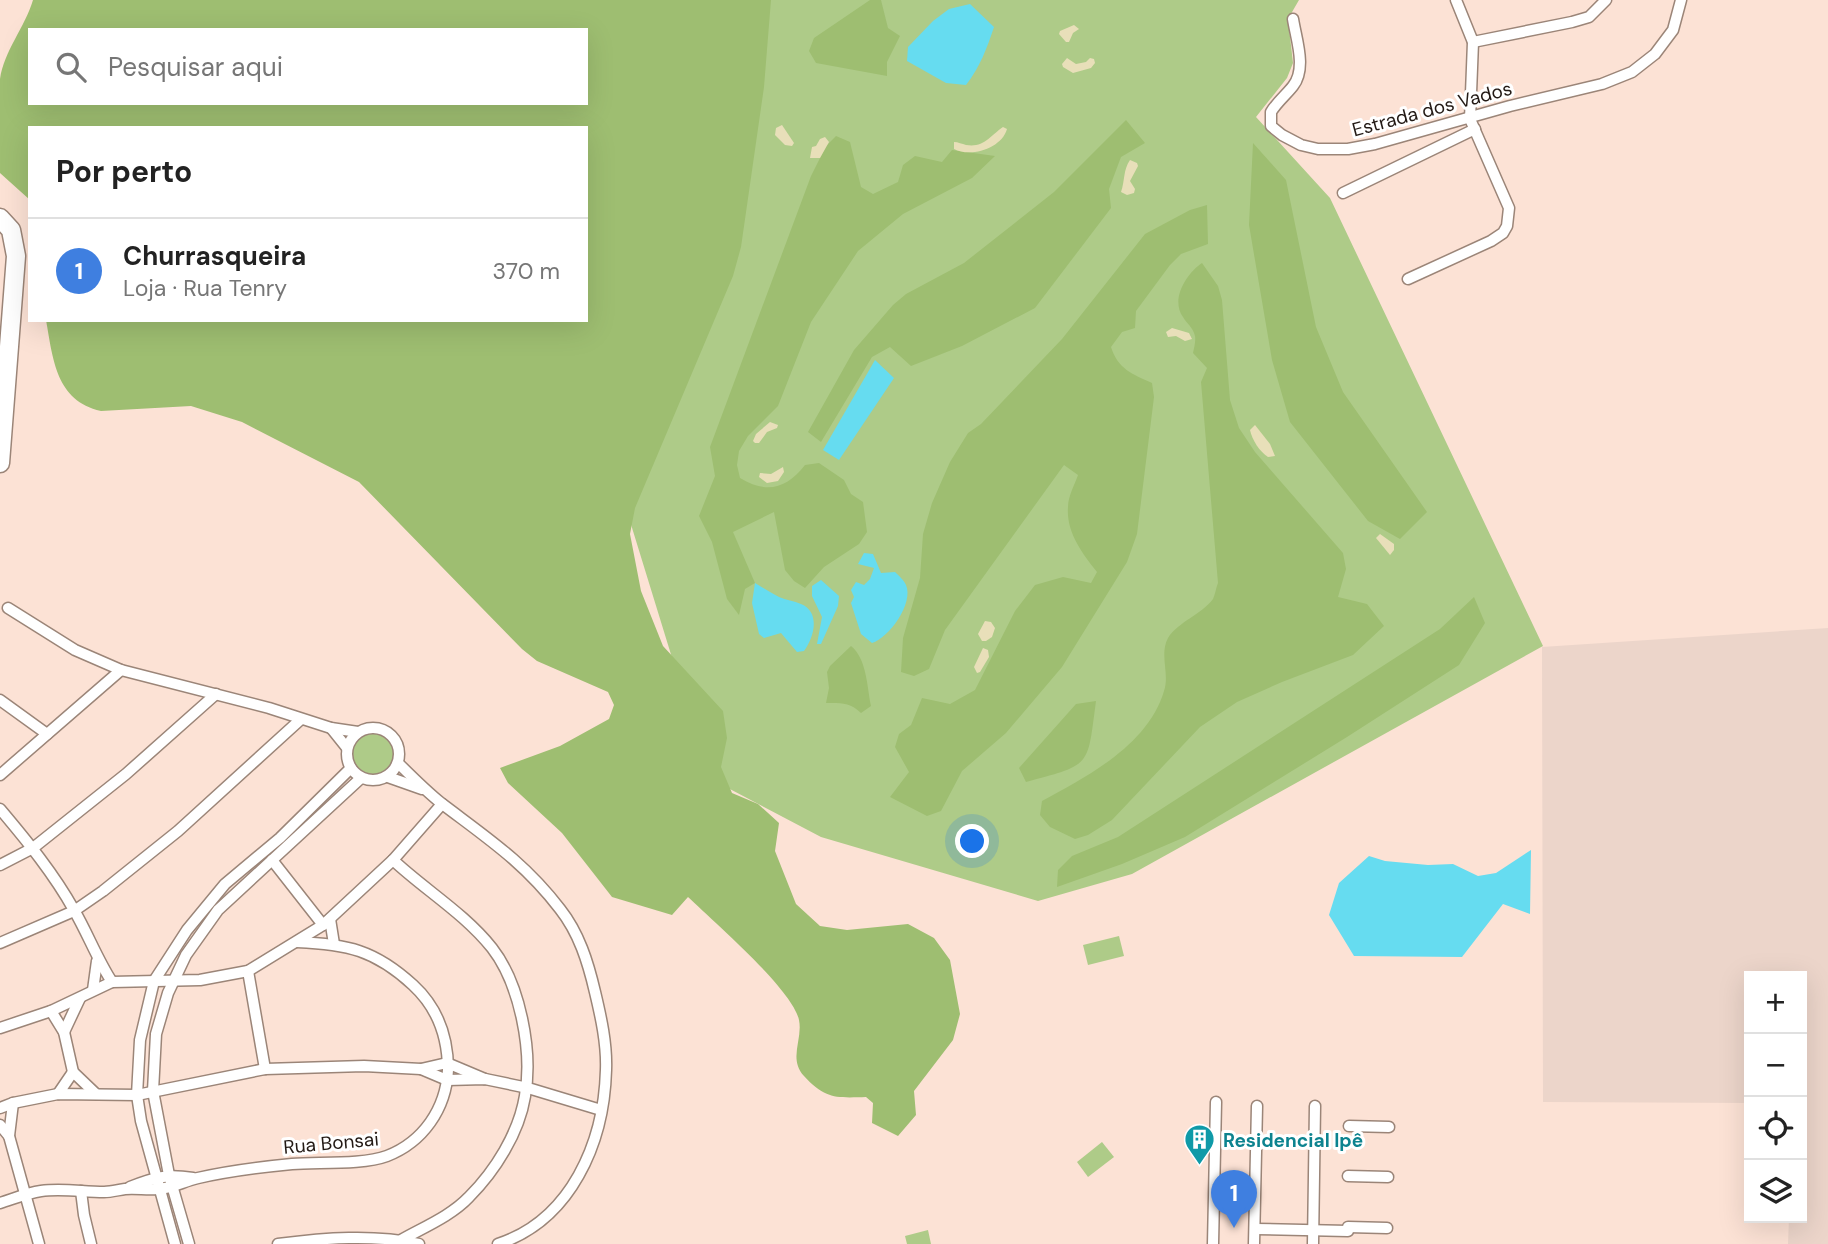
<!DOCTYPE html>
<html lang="pt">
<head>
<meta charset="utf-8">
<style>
	body { margin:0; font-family:"DM Sans",sans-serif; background:#f6f6f6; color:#222 }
	.controls { position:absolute; right:21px; bottom:21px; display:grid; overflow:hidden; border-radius:0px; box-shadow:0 7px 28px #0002 }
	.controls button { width:63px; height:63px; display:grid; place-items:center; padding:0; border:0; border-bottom:2px solid #e0e0e0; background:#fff; color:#222; font:35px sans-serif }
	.you { position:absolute; left:973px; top:842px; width:24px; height:24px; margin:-18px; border:5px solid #fff; border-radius:50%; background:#1a73e8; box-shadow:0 0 0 10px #1a73e833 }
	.badge { display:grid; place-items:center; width:46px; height:46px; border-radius:50%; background:#1a73e8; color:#fff; font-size:23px; font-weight:700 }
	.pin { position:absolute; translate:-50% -58px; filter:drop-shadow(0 2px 4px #0008) }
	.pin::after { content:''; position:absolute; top:37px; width:24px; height:21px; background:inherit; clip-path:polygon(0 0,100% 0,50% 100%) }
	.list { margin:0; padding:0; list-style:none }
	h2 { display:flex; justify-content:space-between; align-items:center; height:91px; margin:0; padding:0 28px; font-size:30px }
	h2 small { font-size:23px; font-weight:400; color:#767676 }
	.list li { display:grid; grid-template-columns:46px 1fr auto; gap:21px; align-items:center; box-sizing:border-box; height:105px; padding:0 28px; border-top:2px solid #e0e0e0 }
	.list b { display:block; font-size:26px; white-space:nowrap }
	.list p { margin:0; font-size:23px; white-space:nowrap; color:#767676 }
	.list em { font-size:23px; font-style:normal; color:#767676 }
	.icon { flex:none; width:38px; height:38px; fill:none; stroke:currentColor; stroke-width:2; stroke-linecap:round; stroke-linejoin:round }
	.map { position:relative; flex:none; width:1828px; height:1244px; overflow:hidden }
	.search { position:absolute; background:#fff; box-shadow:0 7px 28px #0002; left:28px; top:28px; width:560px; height:77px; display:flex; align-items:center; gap:18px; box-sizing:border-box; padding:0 24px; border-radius:0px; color:#767676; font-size:26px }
	.panel { position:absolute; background:#fff; box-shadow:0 7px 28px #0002; left:28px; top:126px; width:560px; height:196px; border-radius:0px }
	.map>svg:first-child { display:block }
	.industrial { fill:#ecd5ca }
	.green { fill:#aecb88 }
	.forest { fill:#9ebe71; fill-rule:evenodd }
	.sand { fill:#e8dfb9 }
	.water { fill:#66dcf0 }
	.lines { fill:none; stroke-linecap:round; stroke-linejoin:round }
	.street-casing { stroke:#9b8578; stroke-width:13 }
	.highway-casing { stroke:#9b8578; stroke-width:21 }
	.street { stroke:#fff; stroke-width:10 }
	.highway { stroke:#fff; stroke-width:18 }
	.labels { text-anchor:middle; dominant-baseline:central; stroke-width:6; stroke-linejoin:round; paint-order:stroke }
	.street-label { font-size:19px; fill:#231a15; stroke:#fff }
	.culture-label { font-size:19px; font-weight:bold; fill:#0d838f; stroke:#fff; text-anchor:start }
</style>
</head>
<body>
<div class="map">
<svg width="1828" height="1244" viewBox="0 0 1828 1244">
	<rect width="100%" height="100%" fill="#fce2d5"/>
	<path class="industrial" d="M1828,628V1244H1788L1789,1218H1802V976H1749V1103L1543,1102L1542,647Z"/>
	<g class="green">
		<path d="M752,0H1299L1288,19L1293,63L1287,78L1256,117L1330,198L1543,646L1132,874L1038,901L821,837L709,778L629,518Z"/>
		<circle cx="374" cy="754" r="22"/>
		<path d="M1119,936L1124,956L1088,965L1083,945Z"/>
		<path d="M1102,1142L1114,1157L1088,1177L1077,1162Z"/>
		<path d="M928,1230L931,1244H907L905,1236Z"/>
	</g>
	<g class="forest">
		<path d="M33,0H771L764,87L741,247L733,276L635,508L630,534L641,591L663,646L723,711L727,738L721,767L732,793L758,804L779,823L775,851L796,904L820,926L847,930L908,924L934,938L950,960L960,1014L953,1040L914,1091L916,1115L898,1136L872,1123L873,1103L866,1097C836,1098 825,1099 804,1076C788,1058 803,1040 799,1020C793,990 713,921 688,897L672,915L612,897L562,833L508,783L500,768L560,746L609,719L614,705L608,692L537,661L522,649L359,482L242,422L191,406L101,411C56,401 53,359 46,320H586V128H30V200L0,173V79C4,51 25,27 33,0ZM30,30H586V103H30Z"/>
		<path d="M870,0H881L888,28L900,36L887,62V76L816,63L809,51L814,38Z"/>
		<path d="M1126,120L1145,143L1121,157L1109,189L1111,208L1035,308L962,346L911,366L890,347L872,357L821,442L808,432L854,350L893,305L906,294L964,263L1054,192Z"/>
		<path d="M836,136L850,142L861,187L873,194L898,182L903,165L915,156L942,162L952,150L995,156L972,178L903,214L858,251L811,322L778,406L748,436L739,451L737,465L740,478C767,494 786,489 805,465L819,463L844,480L851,494L863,502L867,532L859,544L824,567L805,588L794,581L785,570L774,512L733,532L755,583L745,589L739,615L727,599L712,542L699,516L715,476L710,447L811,176L826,146Z"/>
		<path d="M1253,143L1286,180L1316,327L1343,392L1427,512L1400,539L1368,521L1290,422L1272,360L1249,225Z"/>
		<path d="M1207,205L1208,244L1181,254L1170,265L1136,311L1135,328L1122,332L1111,347C1118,369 1132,374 1152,383L1154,397L1137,534L1127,562L1062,667L1006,733L962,771L941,811L927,816L890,797L909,772L895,747L899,734L911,725L922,698L950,704L975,690L1015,611L1035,585L1063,577L1091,583L1097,572C1082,553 1066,532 1068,507C1068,496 1075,484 1078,475L1064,465L945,630L929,669L914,676L901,672L903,638L920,578L923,534L932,503L950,462L968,433L981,424L1062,339L1145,234L1190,210Z"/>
		<path d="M1202,263L1218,286L1222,300L1230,400L1239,428L1255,452L1343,553L1346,569L1338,597L1367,604L1384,626L1353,655L1282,682L1237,702L1200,727L1112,820L1088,835L1075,839L1050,827L1040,815L1042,801C1088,776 1148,745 1164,691C1170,674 1159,655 1168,638C1178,622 1202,614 1213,599C1215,595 1216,588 1218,583L1201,382L1207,368L1193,353C1194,348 1196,341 1195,336C1193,327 1187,324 1183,317C1170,299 1187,273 1202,263Z"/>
		<path d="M1474,597L1485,623L1459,665L1347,737L1185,837L1122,864L1057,887L1058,870L1072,856L1118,837L1440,629Z"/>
		<path d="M851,646C867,659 867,687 871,706L861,713C850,702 840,703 826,703L829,688L827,672L830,666Z"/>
		<path d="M1096,701C1087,767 1093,764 1026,782L1019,768L1076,704Z"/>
	</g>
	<g class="sand">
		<path d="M1074,25L1079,29L1073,33L1069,42H1066L1059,34L1060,31Z"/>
		<path d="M1067,58L1076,64L1086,62L1090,58L1094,59L1095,63L1091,68L1073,73L1063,67L1062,64Z"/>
		<path d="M782,125L794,143L792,146L785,145L775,135L776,128Z"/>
		<path d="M1003,127L1007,129C1002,148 971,158 954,149V142C958,142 962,144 966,145C984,148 990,136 1003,127Z"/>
		<path d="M825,137L829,142L820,158H810L812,147L816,146L820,139Z"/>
		<path d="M1130,160L1137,163L1138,166L1130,181L1135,189L1134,193L1127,195L1121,192C1125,181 1123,170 1130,160Z"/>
		<path d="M1172,328L1189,333L1192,339L1185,341L1176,336L1168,337L1166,332Z"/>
		<path d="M770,422L778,425L777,428L767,432L759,443H755L753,441L756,434Z"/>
		<path d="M1255,425L1270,444L1275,456L1268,457C1260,452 1252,440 1250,430Z"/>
		<path d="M783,467L784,472L778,481L767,483L759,477L760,473L771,474Z"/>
		<path d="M1380,534L1394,544V550L1390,555L1376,538Z"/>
		<path d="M985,621L991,622L995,628L992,637L986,641H982L978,634Z"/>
		<path d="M983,648L988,650L989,657L980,672L977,673L974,667Z"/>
	</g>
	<g class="water">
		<path d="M970,4L994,27C987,48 980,67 966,85L946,83L907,61L908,47L933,21L949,9Z"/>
		<path d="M875,360L894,378L839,460L823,450Z"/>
		<path d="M864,553L873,554L881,573L895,572C899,576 904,580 906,585C914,603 889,638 872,643L861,634L851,603L854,597L851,590L856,582L864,585L870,579L874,568L858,564Z"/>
		<path d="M821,580L839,596L838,606L821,644H817L822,617L812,596V586Z"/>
		<path d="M755,583C763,588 771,593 779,597C786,600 794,601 801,604C821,612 814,638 804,651L797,652L781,633L764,638L759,634L752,603Z"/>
		<path d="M1531,850L1530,914L1503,904L1462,957L1354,956L1329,915L1339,883L1369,856L1385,861L1428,865L1453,864L1478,876L1496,873Z"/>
	</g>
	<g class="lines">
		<defs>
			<g id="street">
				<path d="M1293,19C1296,39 1307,68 1293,86C1286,95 1277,102 1271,112V126L1282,135L1301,145L1318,149H1348L1375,144L1510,106L1602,84L1632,72L1655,54L1673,30L1681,0"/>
				<path d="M1473,42L1572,22L1589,17L1606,0"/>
				<path d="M1343,193L1475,129"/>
				<path d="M1408,279L1491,241L1503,233L1507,226L1509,208L1470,119L1473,42L1456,0"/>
				<path d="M8,608L75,650L121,670L269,708L331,728L358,732"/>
				<path d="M0,700L47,734"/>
				<circle cx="373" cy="754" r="26"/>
				<path d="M331,728L347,748"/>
				<path d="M398,763C412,777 426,791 441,803C487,838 524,862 560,909C579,933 588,962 595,992C601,1017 607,1044 606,1070C604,1143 571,1220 498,1244"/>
				<path d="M0,775L121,670"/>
				<path d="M388,777L422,789"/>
				<path d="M0,809C27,841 54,874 74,910C88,934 97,959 112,982"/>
				<path d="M272,860L323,925"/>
				<path d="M393,860C425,890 464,913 492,948C520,984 533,1051 525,1096C519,1133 495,1171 469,1197C451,1216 424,1227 401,1240"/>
				<path d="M0,865L33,848L126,774L216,694"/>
				<path d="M330,919L334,944"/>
				<path d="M0,943L74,911L103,891L178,831L300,720"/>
				<path d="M248,971L265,1069"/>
				<path d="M93,990L97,961"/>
				<path d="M51,1011L64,1032L73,1072L96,1094"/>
				<path d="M0,1028L51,1011L112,982L200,980L248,971L323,925L393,860L442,804"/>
				<path d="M64,1032L80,998"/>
				<path d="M421,1069L447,1080L485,1079L528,1088L601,1110"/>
				<path d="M58,1094L73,1072"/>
				<path d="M13,1103L9,1136L39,1244"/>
				<path d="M0,1108L13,1103L58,1094L137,1095L265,1069L364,1066L421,1069L447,1063L485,1079"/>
				<path d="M0,1125L9,1136"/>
				<path d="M1349,1126L1389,1127"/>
				<path d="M1348,1176L1388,1177"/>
				<path d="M130,1187C156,1177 166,1174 193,1178"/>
				<path d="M81,1191L84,1215L91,1244"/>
				<path d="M0,1203C13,1199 27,1193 41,1191C62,1188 83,1192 104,1192C111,1192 118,1190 125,1189C136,1188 147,1190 157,1189C171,1189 184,1181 198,1178C229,1171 261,1167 292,1164C319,1162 363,1165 387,1156C423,1142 446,1109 448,1070C448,1036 438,1008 413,985C375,950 347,944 297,942"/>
				<path d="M1348,1227L1387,1228"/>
				<path d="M1255,1229L1348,1231"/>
				<path d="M175,1244L141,1121L137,1095L140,1040L154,981L187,930L225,884L280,838L351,768"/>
				<path d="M189,1244L169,1175L153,1091L156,1034L168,993L186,955L218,910L361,778"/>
				<path d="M278,1244C324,1238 374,1234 419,1244"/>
				<path d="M1213,1244L1216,1102"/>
				<path d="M1254,1244L1257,1106"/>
				<path d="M1313,1244L1315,1106"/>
			</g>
			<path id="highway" d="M0,218L11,230L16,256L0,463"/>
		</defs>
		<use href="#street" class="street-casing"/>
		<use href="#highway" class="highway-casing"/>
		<use href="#street" class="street"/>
		<use href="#highway" class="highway"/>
	</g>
	<defs>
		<symbol id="building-pin" viewBox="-11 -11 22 30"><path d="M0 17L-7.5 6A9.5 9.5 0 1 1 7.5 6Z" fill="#0f9aa8" stroke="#fff"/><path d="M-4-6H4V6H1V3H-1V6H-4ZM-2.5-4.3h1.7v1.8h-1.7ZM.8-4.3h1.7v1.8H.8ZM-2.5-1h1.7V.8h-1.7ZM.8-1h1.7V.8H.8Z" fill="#fff"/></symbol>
	</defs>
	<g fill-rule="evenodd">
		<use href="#building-pin" x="1182" y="1122" width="35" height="47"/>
	</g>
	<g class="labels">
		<g class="street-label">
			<text transform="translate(1432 109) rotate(-15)">Estrada dos Vados</text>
			<text transform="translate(331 1143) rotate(-5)">Rua Bonsai</text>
		</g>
		<g class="culture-label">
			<text x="1223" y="1140">Residencial Ipê</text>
		</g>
	</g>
</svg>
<div class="controls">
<button>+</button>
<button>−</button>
<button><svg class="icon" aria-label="locate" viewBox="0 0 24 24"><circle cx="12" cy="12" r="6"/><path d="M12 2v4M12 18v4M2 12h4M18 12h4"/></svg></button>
<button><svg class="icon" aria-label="layers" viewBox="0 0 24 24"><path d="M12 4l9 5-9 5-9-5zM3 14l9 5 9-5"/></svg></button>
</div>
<div class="you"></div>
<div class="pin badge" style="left:1234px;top:1228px;background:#3f7fe0">1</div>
<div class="search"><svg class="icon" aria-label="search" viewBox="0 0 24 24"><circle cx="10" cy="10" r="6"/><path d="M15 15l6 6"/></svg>Pesquisar aqui</div>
<section class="panel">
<h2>Por perto<small></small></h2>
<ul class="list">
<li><span class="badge" style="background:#3f7fe0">1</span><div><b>Churrasqueira</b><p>Loja · Rua Tenry</p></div><em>370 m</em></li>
</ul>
</section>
</div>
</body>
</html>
